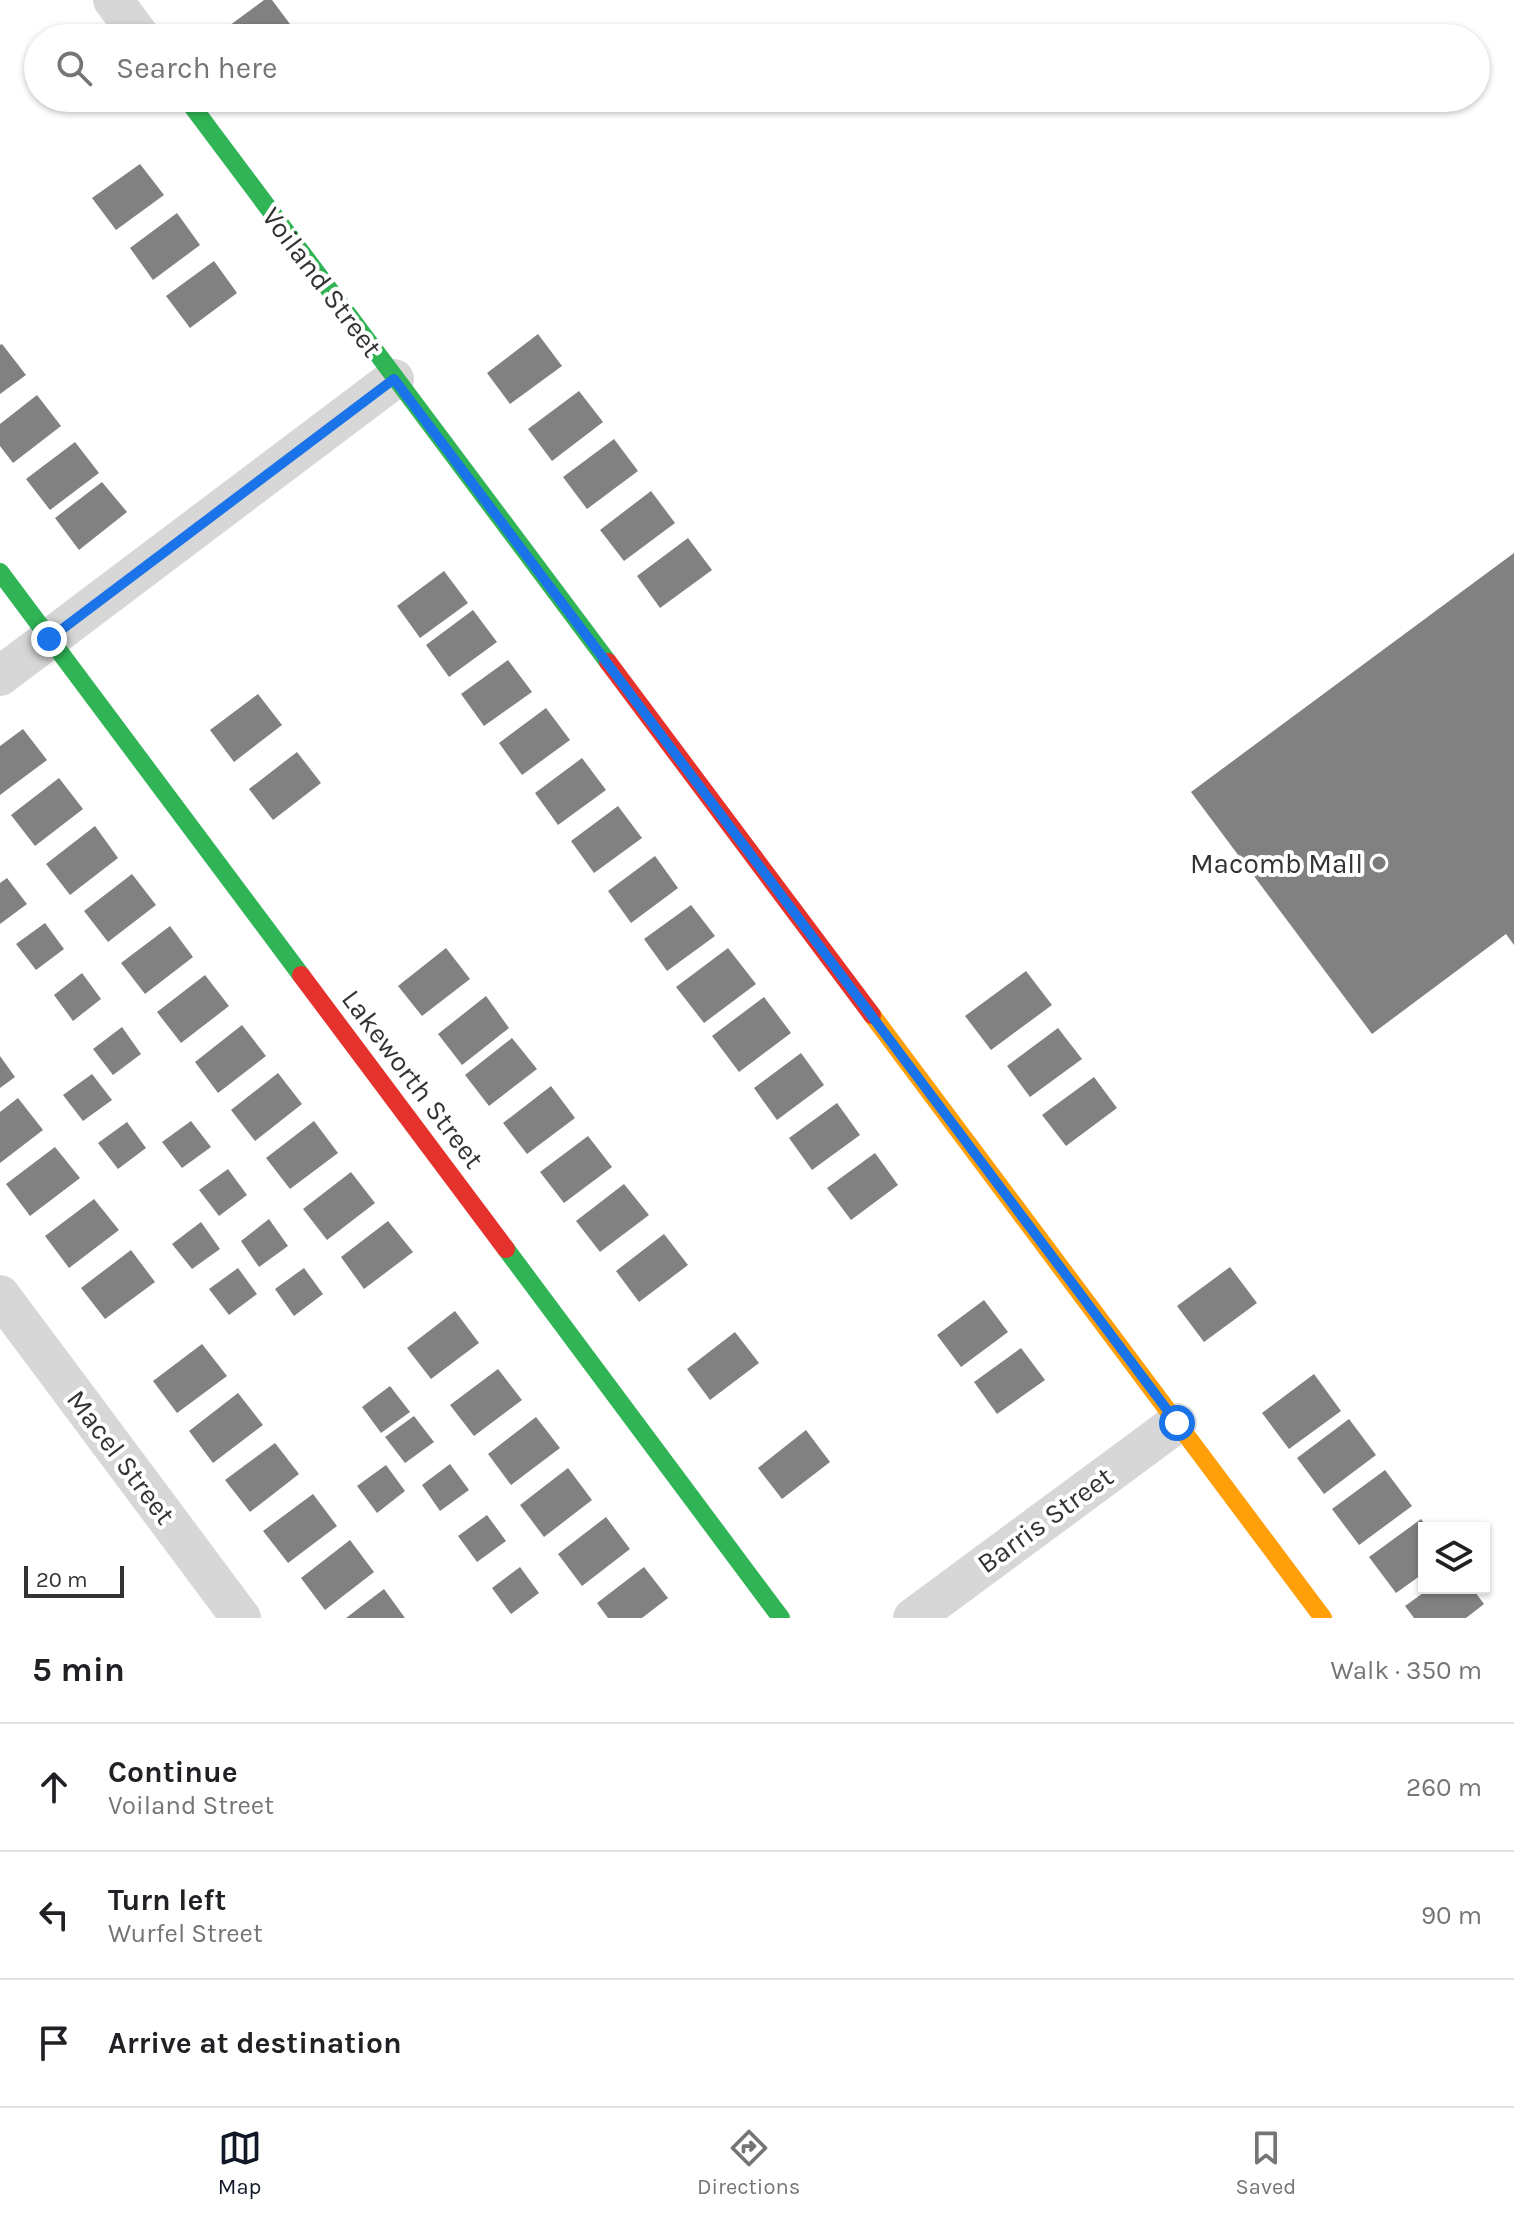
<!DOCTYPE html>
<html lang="en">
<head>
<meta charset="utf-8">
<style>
	body { margin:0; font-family:Karla,sans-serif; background:#f6f6f6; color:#202124 }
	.controls { position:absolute; right:24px; bottom:24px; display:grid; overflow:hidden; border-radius:0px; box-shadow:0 2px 6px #0004 }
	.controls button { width:72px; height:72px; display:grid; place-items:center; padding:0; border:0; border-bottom:2px solid #e0e0e0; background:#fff; color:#202124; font:40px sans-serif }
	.scale { position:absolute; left:24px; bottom:20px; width:100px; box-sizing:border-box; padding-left:8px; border:4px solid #333; border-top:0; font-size:22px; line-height:28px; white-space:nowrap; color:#333; -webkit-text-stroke:6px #fff; paint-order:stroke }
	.stop { position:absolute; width:24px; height:24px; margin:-18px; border:6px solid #1a73e8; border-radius:50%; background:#fff }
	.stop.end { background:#1a73e8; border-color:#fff; box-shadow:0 2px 8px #0008 }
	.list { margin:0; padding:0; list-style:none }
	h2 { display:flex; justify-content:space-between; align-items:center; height:104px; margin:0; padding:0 32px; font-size:34px }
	h2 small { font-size:26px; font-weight:400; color:#757577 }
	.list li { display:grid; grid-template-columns:52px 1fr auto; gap:24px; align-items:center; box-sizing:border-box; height:128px; padding:0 32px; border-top:2px solid #e0e0e0 }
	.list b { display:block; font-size:30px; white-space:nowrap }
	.list p { margin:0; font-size:26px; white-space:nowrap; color:#757577 }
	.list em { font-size:26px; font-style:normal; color:#757577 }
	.icon { flex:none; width:44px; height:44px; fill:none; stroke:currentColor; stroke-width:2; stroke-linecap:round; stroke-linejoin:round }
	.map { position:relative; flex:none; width:1514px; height:1618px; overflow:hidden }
	.search { position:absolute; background:#fff; box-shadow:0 2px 6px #0004; left:24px; right:24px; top:24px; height:88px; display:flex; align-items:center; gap:20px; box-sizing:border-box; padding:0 28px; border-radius:44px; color:#757577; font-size:30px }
	.sheet { height:488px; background:#fff }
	nav { display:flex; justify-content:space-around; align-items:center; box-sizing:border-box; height:112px; border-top:2px solid #e0e0e0; background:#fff; font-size:22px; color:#757577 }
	nav a { display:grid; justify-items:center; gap:4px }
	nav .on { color:#111827 }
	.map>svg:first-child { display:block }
	.building { fill:#818181 }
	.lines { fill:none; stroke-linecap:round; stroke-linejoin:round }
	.street { stroke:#d7d7d7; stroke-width:40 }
	.fast { stroke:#30b455; stroke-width:18 }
	.slow { stroke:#ff9f0a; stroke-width:18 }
	.jam { stroke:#e5322d; stroke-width:18 }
	.route { stroke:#1a73e8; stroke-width:10 }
	.poi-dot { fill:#7a7a7a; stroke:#fff; stroke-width:3 }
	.labels { text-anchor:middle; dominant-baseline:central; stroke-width:8; stroke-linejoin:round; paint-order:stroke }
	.street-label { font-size:28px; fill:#333; stroke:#fff }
	.poi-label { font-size:28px; fill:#333; stroke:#fff; text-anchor:end }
</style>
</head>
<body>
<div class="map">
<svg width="1514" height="1618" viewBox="0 0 1514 1618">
	<rect width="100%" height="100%" fill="#fff"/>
	<g class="building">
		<path d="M264,0H272L293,28L279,38H227L222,31Z"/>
		<path d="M271,98H295L279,110Z"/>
		<path d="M140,164L164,195L116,230L92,198Z"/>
		<path d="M177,213L200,245L153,280L130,248Z"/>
		<path d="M214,261L237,293L190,328L166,296Z"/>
		<path d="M538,334L562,366L510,404L487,373Z"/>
		<path d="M2,344L26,375L0,394V345Z"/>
		<path d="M579,391L603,422L552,461L528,429Z"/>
		<path d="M37,395L61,426L13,463L0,446V424Z"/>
		<path d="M614,439L638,471L587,509L563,477Z"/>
		<path d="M75,442L99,473L50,510L26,479Z"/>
		<path d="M102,482L127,512L79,550L55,518Z"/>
		<path d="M651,491L675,523L624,561L600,530Z"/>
		<path d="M688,538L712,570L660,608L637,576Z"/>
		<path d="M1514,553V945L1506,934L1372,1034L1191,792Z"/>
		<path d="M444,571L468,603L420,638L397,606Z"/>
		<path d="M473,610L497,642L449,677L426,645Z"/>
		<path d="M508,660L532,692L484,726L461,694Z"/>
		<path d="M258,694L282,725L234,762L210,730Z"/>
		<path d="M546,708L570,740L522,775L499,743Z"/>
		<path d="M23,729L47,760L0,795V746Z"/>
		<path d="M297,752L321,783L273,820L249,789Z"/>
		<path d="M582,758L606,790L558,825L535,793Z"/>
		<path d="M59,778L83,809L35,846L11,815Z"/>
		<path d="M618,806L642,838L594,873L571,841Z"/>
		<path d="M95,826L118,858L70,895L46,864Z"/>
		<path d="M655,856L678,888L631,923L608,891Z"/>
		<path d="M132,874L156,905L108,942L84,911Z"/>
		<path d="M7,878L27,904L0,924V883Z"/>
		<path d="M691,905L715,936L667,971L644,939Z"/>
		<path d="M45,923L64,949L36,970L16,944Z"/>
		<path d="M170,926L193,957L145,994L121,963Z"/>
		<path d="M446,948L470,979L422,1016L398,986Z"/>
		<path d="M728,948L756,984L704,1023L676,987Z"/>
		<path d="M1026,971L1052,1005L991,1050L965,1016Z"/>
		<path d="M82,973L101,999L73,1021L54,995Z"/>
		<path d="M205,975L229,1006L181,1043L157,1012Z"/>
		<path d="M486,996L509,1028L462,1065L438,1034Z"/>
		<path d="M764,997L791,1033L739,1072L712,1036Z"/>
		<path d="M242,1025L266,1056L218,1093L195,1062Z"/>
		<path d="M122,1027L141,1054L113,1075L93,1049Z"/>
		<path d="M1058,1028L1082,1059L1030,1097L1007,1066Z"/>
		<path d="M512,1038L537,1069L489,1106L465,1075Z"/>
		<path d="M801,1053L824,1085L777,1120L754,1088Z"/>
		<path d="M0,1056L15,1077L0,1088Z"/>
		<path d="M278,1073L302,1104L255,1141L231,1110Z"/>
		<path d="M92,1074L112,1100L83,1121L63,1095Z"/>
		<path d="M1094,1077L1117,1108L1066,1146L1042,1115Z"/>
		<path d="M551,1086L575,1118L527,1154L503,1123Z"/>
		<path d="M18,1098L43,1130L0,1163V1112Z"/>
		<path d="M837,1103L860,1135L812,1170L789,1138Z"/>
		<path d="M191,1121L211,1147L182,1168L162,1142Z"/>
		<path d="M314,1121L338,1153L290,1189L266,1158Z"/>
		<path d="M127,1122L146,1148L118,1169L98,1143Z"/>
		<path d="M588,1136L612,1167L564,1203L540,1172Z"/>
		<path d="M55,1147L80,1178L30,1216L6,1184Z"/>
		<path d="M875,1153L898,1185L851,1220L827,1188Z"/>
		<path d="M228,1169L247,1195L219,1216L199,1190Z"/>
		<path d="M351,1172L375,1203L327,1240L303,1209Z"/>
		<path d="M624,1184L649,1215L600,1252L576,1221Z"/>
		<path d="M94,1199L119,1230L69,1268L45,1236Z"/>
		<path d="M269,1219L288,1246L259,1267L241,1241Z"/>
		<path d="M388,1221L413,1252L364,1289L341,1257Z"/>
		<path d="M201,1222L220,1249L192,1269L172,1244Z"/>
		<path d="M664,1234L688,1265L639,1302L616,1271Z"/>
		<path d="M131,1250L155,1282L105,1319L81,1288Z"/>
		<path d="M1230,1267L1257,1303L1204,1342L1177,1306Z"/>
		<path d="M238,1268L257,1294L229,1315L209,1289Z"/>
		<path d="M304,1268L323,1294L294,1316L275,1289Z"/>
		<path d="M984,1300L1008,1332L961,1367L937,1335Z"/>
		<path d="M455,1311L479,1343L431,1379L407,1348Z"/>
		<path d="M735,1332L759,1363L710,1400L687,1369Z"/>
		<path d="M202,1344L227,1376L177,1413L153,1381Z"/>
		<path d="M1021,1348L1045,1380L997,1414L974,1382Z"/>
		<path d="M498,1369L522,1400L474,1436L450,1405Z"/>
		<path d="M1314,1374L1341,1411L1289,1449L1262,1413Z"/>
		<path d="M390,1386L410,1412L381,1433L362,1407Z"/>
		<path d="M238,1393L263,1425L213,1463L189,1431Z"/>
		<path d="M414,1416L434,1442L405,1463L385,1437Z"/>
		<path d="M536,1417L560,1448L511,1485L488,1454Z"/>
		<path d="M1349,1419L1376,1455L1324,1494L1297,1458Z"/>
		<path d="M806,1430L830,1462L782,1499L758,1468Z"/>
		<path d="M275,1443L299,1474L250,1512L225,1480Z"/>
		<path d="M450,1464L469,1490L440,1511L422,1485Z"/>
		<path d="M386,1465L405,1491L377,1513L357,1486Z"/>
		<path d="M568,1468L592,1500L544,1537L520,1505Z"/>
		<path d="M1385,1470L1412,1506L1359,1545L1332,1509Z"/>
		<path d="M313,1494L337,1526L288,1563L263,1531Z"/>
		<path d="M487,1515L506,1541L477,1562L458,1536Z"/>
		<path d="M606,1517L630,1549L582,1586L558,1554Z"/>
		<path d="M1421,1519L1428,1528H1424V1573L1396,1593L1369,1557Z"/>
		<path d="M350,1540L374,1572L325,1610L301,1578Z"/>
		<path d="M520,1567L539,1593L511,1614L492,1588Z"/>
		<path d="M644,1567L668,1598L642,1618H608L597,1603Z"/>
		<path d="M1430,1588H1472L1484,1604L1466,1618H1414L1405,1606Z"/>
		<path d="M384,1589L405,1618H346Z"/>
	</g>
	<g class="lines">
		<g class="street">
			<path d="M113,0L141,38"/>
			<path d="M0,676L394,379"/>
			<path d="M0,1295L241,1618"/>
			<path d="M913,1618L1177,1423"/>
		</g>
		<g class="fast">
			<path d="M186,98L608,662"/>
			<path d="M0,572L301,975"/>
			<path d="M506,1249L781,1618"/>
		</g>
		<path class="slow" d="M872,1015L1323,1618"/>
		<g class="jam">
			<path d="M608,662L872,1015"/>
			<path d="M301,975L506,1249"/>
		</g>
	</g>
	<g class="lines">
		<path class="route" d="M49,639L394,379L1177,1423"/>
	</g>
	<circle class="poi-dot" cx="1379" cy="863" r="8"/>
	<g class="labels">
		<g class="street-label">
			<text transform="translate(322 282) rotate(53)">Voiland Street</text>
			<text transform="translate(413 1079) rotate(53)">Lakeworth Street</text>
			<text transform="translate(121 1457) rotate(53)">Macel Street</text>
			<text transform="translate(1045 1520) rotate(-36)">Barris Street</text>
		</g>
		<g class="poi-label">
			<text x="1363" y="863">Macomb Mall</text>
		</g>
	</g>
</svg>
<div class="controls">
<button><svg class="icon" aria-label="layers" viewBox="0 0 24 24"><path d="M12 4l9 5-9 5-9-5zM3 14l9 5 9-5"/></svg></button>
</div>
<div class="scale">20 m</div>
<div class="stop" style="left:1177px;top:1423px"></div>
<div class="stop end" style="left:49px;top:639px"></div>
<div class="search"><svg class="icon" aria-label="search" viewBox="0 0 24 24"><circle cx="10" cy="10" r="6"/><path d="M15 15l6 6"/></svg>Search here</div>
</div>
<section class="sheet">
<h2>5 min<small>Walk · 350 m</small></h2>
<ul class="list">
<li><svg class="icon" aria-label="ahead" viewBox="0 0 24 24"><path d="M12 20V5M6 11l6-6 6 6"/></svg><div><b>Continue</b><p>Voiland Street</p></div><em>260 m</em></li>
<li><svg class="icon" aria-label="left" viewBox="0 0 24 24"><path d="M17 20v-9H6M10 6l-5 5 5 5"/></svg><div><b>Turn left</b><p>Wurfel Street</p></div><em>90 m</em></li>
<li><svg class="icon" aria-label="arrive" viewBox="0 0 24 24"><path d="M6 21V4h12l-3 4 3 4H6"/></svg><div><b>Arrive at destination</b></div></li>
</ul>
</section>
<nav>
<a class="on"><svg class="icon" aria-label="map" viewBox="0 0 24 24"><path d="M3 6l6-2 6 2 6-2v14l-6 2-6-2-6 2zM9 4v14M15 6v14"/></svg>Map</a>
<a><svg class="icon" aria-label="directions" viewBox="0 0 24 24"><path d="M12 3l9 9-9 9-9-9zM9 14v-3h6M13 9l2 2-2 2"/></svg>Directions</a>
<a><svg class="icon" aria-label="saved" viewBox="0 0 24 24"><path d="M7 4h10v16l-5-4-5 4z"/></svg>Saved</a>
</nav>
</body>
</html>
